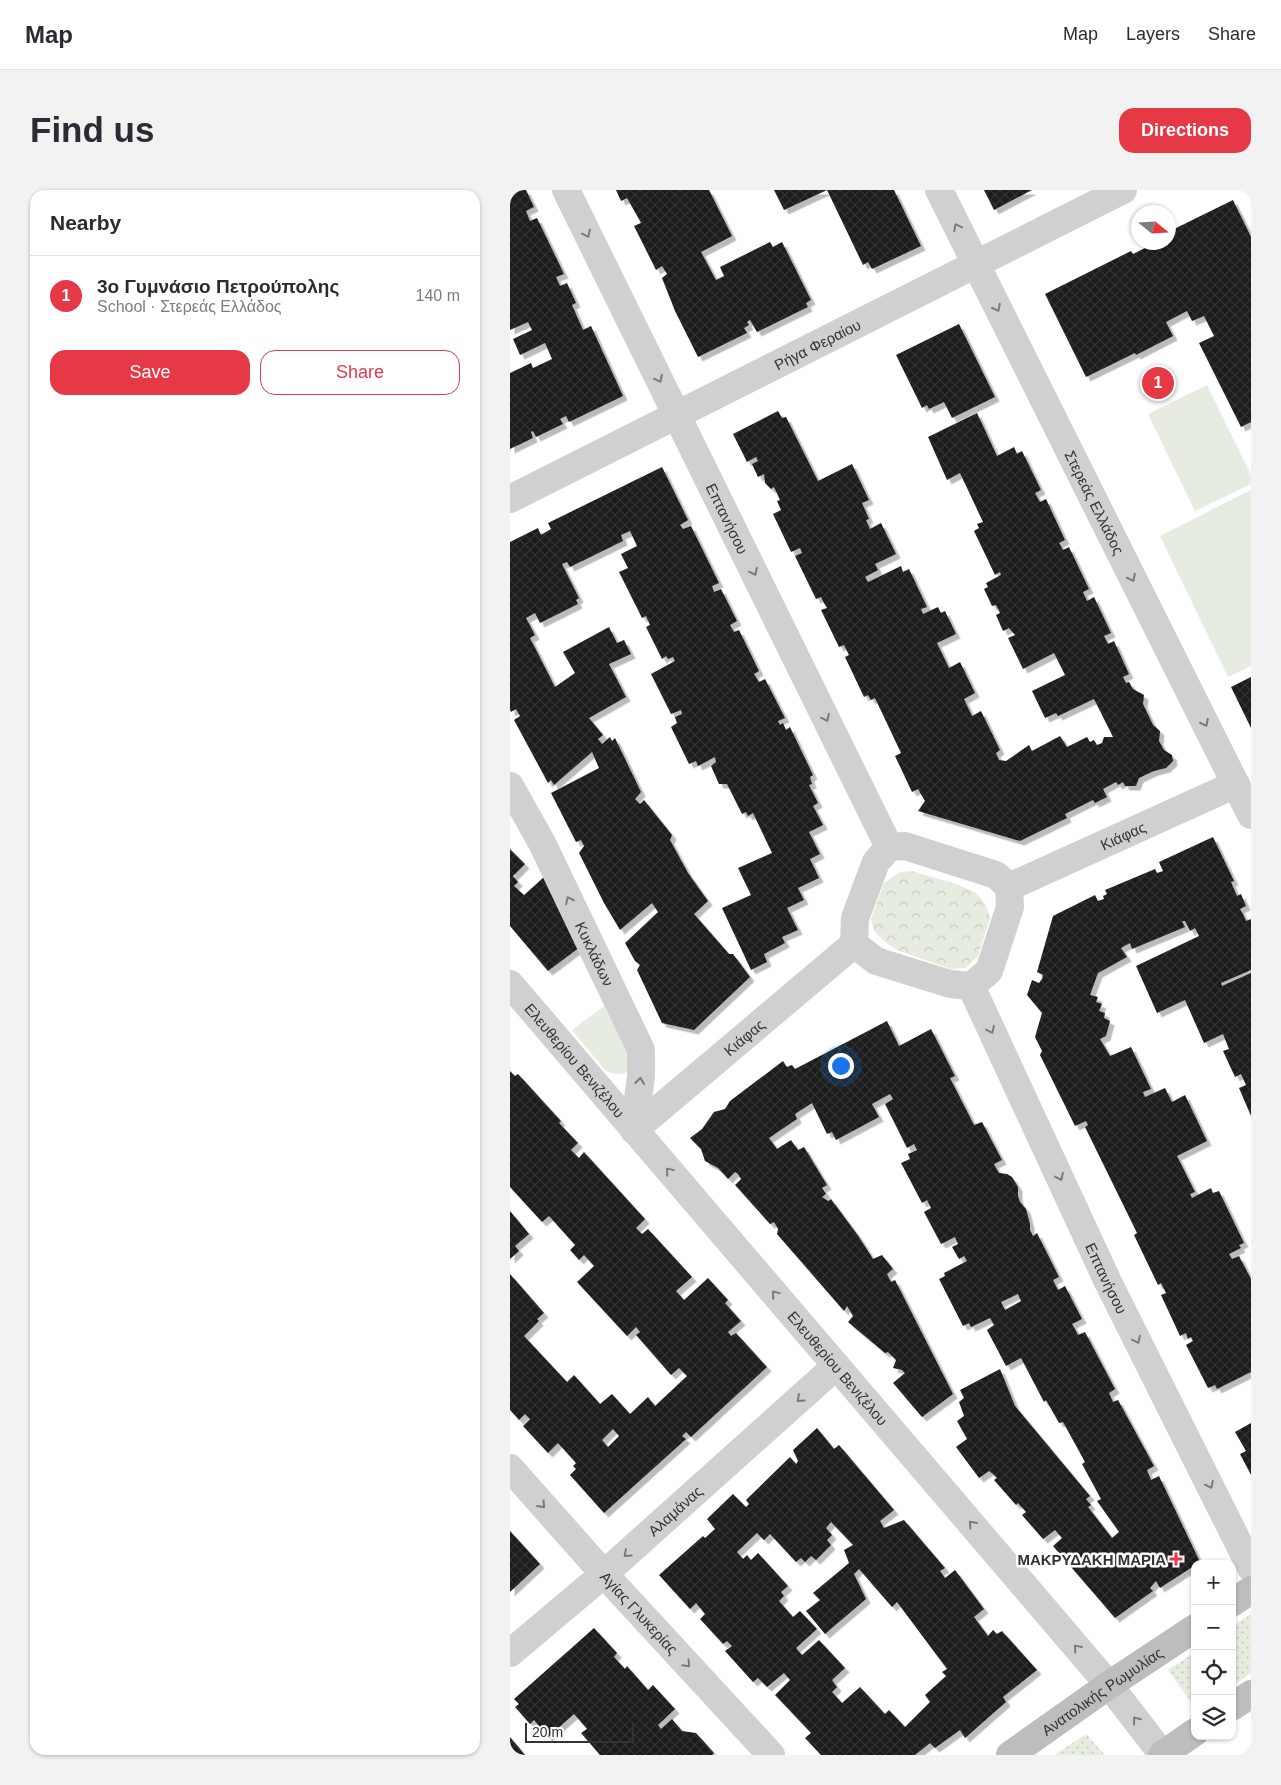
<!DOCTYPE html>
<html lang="en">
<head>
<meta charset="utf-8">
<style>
	body { margin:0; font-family:Helvetica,sans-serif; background:#f2f2f3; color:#2b2b33 }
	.controls { position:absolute; right:15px; bottom:15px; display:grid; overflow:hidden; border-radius:10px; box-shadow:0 1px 4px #0004 }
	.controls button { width:45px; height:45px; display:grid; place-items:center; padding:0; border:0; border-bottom:1px solid #e1e1e2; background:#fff; color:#2b2b33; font:25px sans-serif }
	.compass { position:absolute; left:621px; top:15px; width:45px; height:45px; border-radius:50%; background:#fff; box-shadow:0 1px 4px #0004; rotate:108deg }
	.scale { position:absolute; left:15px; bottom:12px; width:109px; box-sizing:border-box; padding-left:5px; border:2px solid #333; border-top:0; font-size:14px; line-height:18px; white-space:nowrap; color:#333; -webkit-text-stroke:4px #fff; paint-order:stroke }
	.you { position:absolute; left:330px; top:875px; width:18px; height:18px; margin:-12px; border:4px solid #fff; border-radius:50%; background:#1a73e8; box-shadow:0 0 0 8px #1a73e833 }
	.badge { display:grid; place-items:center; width:32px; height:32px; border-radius:50%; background:#e63946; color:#fff; font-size:16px; font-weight:700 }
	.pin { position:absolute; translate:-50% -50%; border:2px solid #fff; box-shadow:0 1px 5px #0006 }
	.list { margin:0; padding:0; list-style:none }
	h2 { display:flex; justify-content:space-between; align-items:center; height:65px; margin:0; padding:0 20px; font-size:21px }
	h2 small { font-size:16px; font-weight:400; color:#7c7c81 }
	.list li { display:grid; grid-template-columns:32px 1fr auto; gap:15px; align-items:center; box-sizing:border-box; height:80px; padding:0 20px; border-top:1px solid #e1e1e2 }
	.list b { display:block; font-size:19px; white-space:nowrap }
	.list p { margin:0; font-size:16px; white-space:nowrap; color:#7c7c81 }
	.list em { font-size:16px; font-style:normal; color:#7c7c81 }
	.actions { display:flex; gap:10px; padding:15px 20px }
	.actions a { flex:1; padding:11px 0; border:1px solid #e63946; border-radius:15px; text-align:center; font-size:18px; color:#e63946 }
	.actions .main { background:#e63946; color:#fff }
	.icon { flex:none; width:28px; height:28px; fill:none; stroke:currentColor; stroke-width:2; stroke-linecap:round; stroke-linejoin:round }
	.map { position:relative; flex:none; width:741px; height:1565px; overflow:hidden; border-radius:15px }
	header { display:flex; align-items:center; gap:30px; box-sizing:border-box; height:70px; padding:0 25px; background:#fff; border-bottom:1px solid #e1e1e2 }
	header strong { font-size:24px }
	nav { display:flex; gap:28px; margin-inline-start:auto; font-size:18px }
	.intro { display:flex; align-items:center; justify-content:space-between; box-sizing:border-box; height:120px; padding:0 30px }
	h1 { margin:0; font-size:35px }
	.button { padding:12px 22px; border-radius:15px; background:#e63946; color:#fff; font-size:18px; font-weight:700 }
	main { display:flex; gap:30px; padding:0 30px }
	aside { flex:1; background:#fff; border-radius:15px; box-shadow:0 1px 4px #0004 }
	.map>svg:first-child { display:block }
	.grass { fill:url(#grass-dots) }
	.park { fill:url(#park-crowns) }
	.garden { fill:#e6ecdf }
	.building { fill:url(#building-cross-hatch); fill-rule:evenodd; filter:url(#shadow) }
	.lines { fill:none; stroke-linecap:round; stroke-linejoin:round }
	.street { stroke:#d0d0d0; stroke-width:28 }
	.secondary { stroke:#bdbdbd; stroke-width:28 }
	.oneway { stroke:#7a7a7a }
	.poi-dot { fill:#e63946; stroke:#fff; stroke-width:2 }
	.labels { text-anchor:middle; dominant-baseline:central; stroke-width:5; stroke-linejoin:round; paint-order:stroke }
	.street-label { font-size:15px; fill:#333; stroke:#fff }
	.poi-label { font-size:15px; font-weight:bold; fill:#333; stroke:#fff; text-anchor:end }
</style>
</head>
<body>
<header>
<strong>Map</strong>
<nav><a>Map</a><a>Layers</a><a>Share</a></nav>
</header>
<div class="intro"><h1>Find us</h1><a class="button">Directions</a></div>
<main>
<aside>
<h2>Nearby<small></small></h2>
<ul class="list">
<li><span class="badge">1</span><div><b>3ο Γυμνάσιο Πετρούπολης</b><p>School · Στερεάς Ελλάδος</p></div><em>140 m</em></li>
</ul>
<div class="actions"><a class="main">Save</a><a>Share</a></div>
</aside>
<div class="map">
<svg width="741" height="1565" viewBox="0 0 741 1565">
	<defs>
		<pattern id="grass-dots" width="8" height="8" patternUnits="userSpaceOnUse" patternTransform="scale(1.25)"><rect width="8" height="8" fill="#e6ecdf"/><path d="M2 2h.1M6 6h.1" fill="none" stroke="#c6cbc0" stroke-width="1.8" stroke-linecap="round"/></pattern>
		<pattern id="park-crowns" width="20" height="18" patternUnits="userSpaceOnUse" patternTransform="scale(1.25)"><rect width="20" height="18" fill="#e6ecdf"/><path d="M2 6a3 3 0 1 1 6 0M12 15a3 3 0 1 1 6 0" fill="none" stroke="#c6cbc0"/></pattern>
		<pattern id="building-cross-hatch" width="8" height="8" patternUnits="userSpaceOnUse" patternTransform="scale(1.25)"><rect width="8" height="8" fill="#1a1a1a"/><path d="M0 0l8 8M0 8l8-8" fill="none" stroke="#333"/></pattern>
		<filter id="shadow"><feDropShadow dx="4.5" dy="4.5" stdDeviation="0" flood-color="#0004"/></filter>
	</defs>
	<rect width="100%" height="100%" fill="#fff"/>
	<g class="grass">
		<path d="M741,1424V1483L722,1496V1437Z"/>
		<path d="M685,1462V1518L658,1480Z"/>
		<path d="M576,1544L595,1565H544Z"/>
	</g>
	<path class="park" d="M402,681L446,694L465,702L476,715L480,728L468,766L455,778L441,779L387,760L375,752L364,741L361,729L374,693L390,682Z"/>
	<g class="garden">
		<path d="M697,195L741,285V294L685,321L638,224Z"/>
		<path d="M741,300V476L718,487L650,346Z"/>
		<path d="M94,816L120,869L121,876L114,884H105L96,881L62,840Z"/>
	</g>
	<g class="building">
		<path d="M0,0H16L24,17L16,21L20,31L27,28L54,84L46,87L50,96L57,93L66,113L62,115L73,140L81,136L113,206L59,232L56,226L50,229L53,234L26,247L23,241L21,242L23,248L0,259V183L21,173L23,178L42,169L35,153L10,165L3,149L22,140L18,132L0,140Z"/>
		<path d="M106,0H199L222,46L191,62L206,90L214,86L210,77L260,52L263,57L272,52L301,110L296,113L298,117L247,142L240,130L237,132L239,135L234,138L237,143L188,167L165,121L152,88L157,84L152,76L146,80L124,36L131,33L130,31L117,8L111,11Z"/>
		<path d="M264,0H317L274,20Z"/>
		<path d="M317,0H384L411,56L362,79L358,72L353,75Z"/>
		<path d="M474,0H522L484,20Z"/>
		<path d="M723,10L741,47V232L731,237L689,153L704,146L694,126L682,131L677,121L656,132L663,146L626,165L625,163L576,187L535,104L621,61L623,64L643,54L642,52H658V42Z"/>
		<path d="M449,134L485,207L442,228L434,212L419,219L417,215L412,218L386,165Z"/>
		<path d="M268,221L272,228L276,227L308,291L342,274L359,310L352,313L359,329L356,330L360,339L371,333L386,364L365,374L368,380L355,387L358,392L391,376L393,382L399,379L417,417L411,419L413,424L428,417L431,423L435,421L446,444L427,453L439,478L450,472L465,503L454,509L462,526L471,521L490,560L486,563L489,570L496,571L519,555L522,561L550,546L557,557L577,547L580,552L584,550L587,555L592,553L594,547H603L584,509L548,526L546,523L535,528L522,501L555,485L544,463L513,479L498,448L505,445L499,438L493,441L486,425L490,423L486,415L482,416L474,399L478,397L476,393L491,385L490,382L485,385L464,341L469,338L467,334L473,332L450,283L437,290L418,247L467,223L487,266L504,257L507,264L512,261L531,300L525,303L530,312L536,309L555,350L549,353L551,356L553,360L559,357L579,399L573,402L577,411L584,407L601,443L594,446L598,454L604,451L619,484L613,487L616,493L619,492L623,499L634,505L633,514L643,535L650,541L649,551L654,560L662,565L663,571L656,578L644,581L629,588L626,596H615L613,592L608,595L606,592L593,599L597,607L585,613L583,610L555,624L557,628L510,651L408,621L415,611L408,599L402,602L385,566L391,563L365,508L361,510L358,505L354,507L335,467L339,465L334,455L329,457L311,420L317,418L314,413L311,407L306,409L285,366L292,363L290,358L281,362L263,324L271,320L267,311L270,310L264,297L261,299L255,293L254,284L248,287L242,274L248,271L246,267L237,272L223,244Z"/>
		<path d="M152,277L178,330L170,335L173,339L181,336L209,393L202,396L204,402L211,399L227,431L220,435L224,442L229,440L249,481L244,484L249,492L255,489L275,528L268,531L270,535L273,533L276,540L280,537L303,585L300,587L302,594L299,595L308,613L303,616L313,635L299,642L310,664L300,669L309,688L288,698L294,710L277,718L288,740L272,747L275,753L254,764L257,772L241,780L212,718L241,705L228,678L262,663L243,623L238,626L236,622L232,624L217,594H209L201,576L206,572L205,567L188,576L186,571L179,574L161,537L167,533L165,527L172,524L171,520L161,524L141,484L165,471L163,467L158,469L156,466L152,469L136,437L140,435L136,426L132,428L109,382L118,378L111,364L127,356L120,341L111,345L113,351L60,377L57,372L52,374L69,408L66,410L68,414L30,433L25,423L16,428L25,445L20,448L45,497L65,483L53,462L99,437L107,453L114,450L121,464L99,474L116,507L79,528L93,545L88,549L92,554L100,547L102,551L105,548L131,602L125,609L130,614L134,610L162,645L160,650L178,683L198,711L184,724L219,764H223L240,787L184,840L152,833L127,780L130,775L125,771L115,753L148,722L142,713L110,740L94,713L69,663L74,656L71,650L66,652L41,603L89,578L82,562L44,595L41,590L38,593L4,530L10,526L6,519L1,522L0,520V352L28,338L31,345L41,339L38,333Z"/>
		<path d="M741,487V538L721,497Z"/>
		<path d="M703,647L724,691L721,692L727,706L731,704L736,716L730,719L734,726L736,731L741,729V780L711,793L712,796L741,783V926L729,898L736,895L731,884L725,887L713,861L719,859L713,844L694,853L675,810L647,823L626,776L689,746L685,738L680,741L675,731H672L675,737L622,759L620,753L611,758L617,767L588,783L580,805L588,807L586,812L592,814L589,821L595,823L594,828L600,831L596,846L590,849L600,866L621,857L641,899L633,902L635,907L655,898L662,912L675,905L697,951L667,966L685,1002L680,1004L682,1008L701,998L703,1003L709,1001L734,1053L729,1055L731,1058L719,1064L722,1069L729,1066L741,1089V1182L707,1199L705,1195L698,1198L676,1155L683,1151L681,1147L678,1149L676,1143L670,1146L651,1105L656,1103L651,1093L648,1095L624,1045L627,1043L575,937L578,935L576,931L565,936L530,865L532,861L525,847L532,823L517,805L522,790L529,793L532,789L533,785L527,782L543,726L585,705L588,711L594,709L593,706L597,704L595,700L645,679L647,683L653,681L649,672Z"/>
		<path d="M0,659L15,674L3,686L8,692L4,696L14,705L34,687L70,757L38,781L0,736Z"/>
		<path d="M377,831L389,856L421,839L445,886L440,888L464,935L472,932L492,970L484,974L486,978L489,983L497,984L502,987L508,997V1006L510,1012L516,1019L520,1034V1040L523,1046L527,1043L549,1087L543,1090L548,1100L555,1096L572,1129L562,1134L565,1139L568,1145L575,1142L605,1199L599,1203L603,1212L608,1210L644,1276L637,1280L641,1290L649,1286L690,1372L650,1398L646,1391L640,1398L643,1401L605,1428L543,1356L552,1348L545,1340L533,1349L512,1325L516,1322L508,1313L506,1315L484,1290L487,1288L483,1284L479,1281L469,1288L446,1257L457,1249L447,1231L454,1226L449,1212L454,1208L450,1200L490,1179L505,1216L580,1306L576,1309L581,1315L578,1317L602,1348L609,1342L587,1311L591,1309L572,1274L575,1272L553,1232L549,1233L536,1210L534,1212L511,1168L496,1176L477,1140L484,1135L480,1128L461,1137L459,1133L453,1136L429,1089L435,1086L434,1083L457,1071L454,1066L449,1069L442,1057L448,1054L445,1047L431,1054L414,1022L421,1018L417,1010L412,1013L391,973L400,969L398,964L407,960L404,954L397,958L375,914L383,909L380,904L362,914L369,927L326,950L322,942L317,944L302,913L285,924L287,929L259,948L267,959L281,950L288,960L294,957L317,995L312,998L316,1004L312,1007L318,1011L321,1009L349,1047L363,1069L372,1065L383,1079L377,1084L381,1092L385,1090L443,1204L412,1227L383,1193L395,1183L392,1180L383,1178L386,1170L378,1162L375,1163L338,1132L343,1126L337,1116L334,1121L267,1044L268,1039L264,1032L260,1034L225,995L231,989L228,984L225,982L218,989L208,978L195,971L191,959L180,948L192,939L204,922L215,919L220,911L273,871L277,877L282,875L285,879ZM508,1104L511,1111L495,1120L491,1112Z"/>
		<path d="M0,881L5,886L8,884L51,931L49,933L68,953L61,960L69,968L74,962L135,1029L126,1038L132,1044L138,1039L182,1087L166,1101L174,1110L198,1088L218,1110L215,1113L231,1131L218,1142L221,1146L226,1143L257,1177L181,1247L176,1242L172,1246L176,1249L94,1323L60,1285L66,1279L63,1276L66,1273L48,1253L38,1263L13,1236L20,1229L15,1224L9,1230L0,1220V1084L34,1123L27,1129L29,1131L14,1146L57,1192L64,1185L90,1214L102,1204L120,1224L138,1207L145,1216L177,1186L169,1178L161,1185L126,1145L130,1142L126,1137L117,1146L67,1092L84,1076L74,1065L69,1070L60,1060L65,1055L39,1026L32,1032L0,997ZM103,1239L109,1246L98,1257L92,1250Z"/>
		<path d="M0,1021L19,1044L5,1056L9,1061L0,1069Z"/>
		<path d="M741,1233V1285L730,1264L736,1261L725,1242Z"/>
		<path d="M307,1238L324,1259L329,1255L384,1320L370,1331L374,1338L394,1330L435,1378L430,1381L435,1388L445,1380L474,1419L464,1427L478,1446L483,1440L487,1444L492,1441L527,1480L493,1507L496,1512L455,1548L450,1540L425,1558L420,1553L405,1565H311L295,1548L301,1543L265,1505L280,1490L274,1483L257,1497L248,1488L243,1492L215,1461L222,1456L217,1451L213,1454L190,1429L195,1424L186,1413L180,1419L149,1385L193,1346L195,1348L205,1339L197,1329L223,1304L236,1317L239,1314L236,1310L280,1267L286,1274L288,1271L283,1260ZM321,1332L343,1355L334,1360L339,1373L303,1403L310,1410L296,1421L315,1444L356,1409L344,1384L349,1379L382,1417L387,1412L437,1479L432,1482L436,1486L415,1505L420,1512L395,1537L379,1520L375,1524L350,1497L332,1513L322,1502L327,1497L322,1490L335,1478L309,1450L292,1465L286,1458L307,1439L290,1421L283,1427L269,1411L274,1406L271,1402L278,1396L248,1363L241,1370L237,1365L233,1369L227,1362L247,1343L254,1350L260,1344L286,1372L291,1368L295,1372L301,1366L306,1370L321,1355L317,1350L322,1345L316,1338Z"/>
		<path d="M0,1341L30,1374L0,1402Z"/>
		<path d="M84,1438L107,1463L104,1467L115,1479L117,1476L138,1500L143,1495L165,1519L148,1535L151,1539L162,1529L172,1541L186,1543L204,1563L202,1565H90L71,1543L77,1539L64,1524L38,1547L24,1530L20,1534L5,1517L9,1514L4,1509Z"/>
		<path d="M0,1547L15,1565H0Z"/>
	</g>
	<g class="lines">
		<g class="street">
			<path id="s1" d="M56,0L379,657"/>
			<path id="s2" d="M429,0L741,625"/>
			<path id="s3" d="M0,309L613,0"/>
			<path id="s4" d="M0,596L32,653L131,860V886L124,940"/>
			<path d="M395,656L486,685L499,697L500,717L479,781L461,796L440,794L366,771L344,754L345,728L366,672L379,657Z"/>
			<path id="s5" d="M499,697L726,594"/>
			<path id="s6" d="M0,794L599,1495L653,1565"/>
			<path id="s7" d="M461,796L598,1092L741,1378"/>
			<path id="s8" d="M124,940L344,754"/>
			<path id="s9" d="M0,1278L94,1384L261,1565"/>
			<path id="s10" d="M0,1463L94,1384L326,1176"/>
		</g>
		<g class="secondary">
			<path d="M722,1413L741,1400"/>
			<path d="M722,1517L741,1504"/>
			<path id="s11" d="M500,1565L599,1495L685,1438"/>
			<path d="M652,1565L685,1542"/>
		</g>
	</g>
	<defs><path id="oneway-chevron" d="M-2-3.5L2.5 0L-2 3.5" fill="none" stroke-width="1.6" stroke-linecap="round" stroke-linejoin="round" transform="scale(1.25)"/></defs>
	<g class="oneway">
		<use href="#oneway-chevron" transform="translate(447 37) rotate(-116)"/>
		<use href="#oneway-chevron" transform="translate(77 44) rotate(64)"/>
		<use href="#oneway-chevron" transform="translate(487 118) rotate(63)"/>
		<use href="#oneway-chevron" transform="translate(149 189) rotate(64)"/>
		<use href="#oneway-chevron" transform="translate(244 382) rotate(64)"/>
		<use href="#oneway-chevron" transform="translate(622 388) rotate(63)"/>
		<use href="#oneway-chevron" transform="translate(316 528) rotate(64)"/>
		<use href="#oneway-chevron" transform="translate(695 533) rotate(63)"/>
		<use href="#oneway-chevron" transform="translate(59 710) rotate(-116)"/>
		<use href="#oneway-chevron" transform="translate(481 840) rotate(65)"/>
		<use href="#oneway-chevron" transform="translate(130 891) rotate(-84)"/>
		<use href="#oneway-chevron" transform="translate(159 981) rotate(-130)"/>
		<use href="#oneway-chevron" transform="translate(550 987) rotate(65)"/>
		<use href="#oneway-chevron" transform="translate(265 1104) rotate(-130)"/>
		<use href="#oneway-chevron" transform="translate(627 1150) rotate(64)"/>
		<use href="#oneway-chevron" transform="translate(290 1209) rotate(138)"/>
		<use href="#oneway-chevron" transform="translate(700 1295) rotate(64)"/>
		<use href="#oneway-chevron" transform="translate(32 1315) rotate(48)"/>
		<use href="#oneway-chevron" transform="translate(462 1334) rotate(-131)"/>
		<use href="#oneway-chevron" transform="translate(117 1364) rotate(138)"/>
		<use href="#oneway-chevron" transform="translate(567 1458) rotate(-131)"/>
		<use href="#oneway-chevron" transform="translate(177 1474) rotate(47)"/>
		<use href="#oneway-chevron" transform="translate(626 1530) rotate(-128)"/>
	</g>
	<path class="poi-dot" d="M663.5 1361.5h5v5h5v5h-5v5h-5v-5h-5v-5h5z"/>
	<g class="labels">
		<g class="street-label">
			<text stroke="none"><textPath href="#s3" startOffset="344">Ρήγα Φεραίου</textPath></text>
			<text stroke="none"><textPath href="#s2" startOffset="349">Στερεάς Ελλάδος</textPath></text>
			<text stroke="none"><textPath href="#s1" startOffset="366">Επτανήσου</textPath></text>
			<text stroke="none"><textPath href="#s5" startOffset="125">Κιάφας</textPath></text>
			<text stroke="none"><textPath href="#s4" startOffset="188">Κυκλάδων</textPath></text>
			<text stroke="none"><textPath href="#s8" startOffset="144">Κιάφας</textPath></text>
			<text stroke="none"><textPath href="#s6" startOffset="100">Ελευθερίου Βενιζέλου</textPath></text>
			<text stroke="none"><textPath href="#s7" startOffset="322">Επτανήσου</textPath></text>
			<text stroke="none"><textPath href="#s6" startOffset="505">Ελευθερίου Βενιζέλου</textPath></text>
			<text stroke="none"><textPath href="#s10" startOffset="218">Αλαμάνας</textPath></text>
			<text stroke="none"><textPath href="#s9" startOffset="194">Αγίας Γλυκερίας</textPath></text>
			<text stroke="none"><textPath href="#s11" startOffset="112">Ανατολικής Ρωμυλίας</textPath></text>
		</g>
		<g class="poi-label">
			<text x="656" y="1369">ΜΑΚΡΥΔΑΚΗ ΜΑΡΙΑ</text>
		</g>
	</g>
</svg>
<div class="controls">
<button>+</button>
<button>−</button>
<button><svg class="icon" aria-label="locate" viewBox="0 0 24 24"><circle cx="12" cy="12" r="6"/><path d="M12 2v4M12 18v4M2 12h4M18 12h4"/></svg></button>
<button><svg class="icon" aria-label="layers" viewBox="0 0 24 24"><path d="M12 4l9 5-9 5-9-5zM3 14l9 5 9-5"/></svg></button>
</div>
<svg class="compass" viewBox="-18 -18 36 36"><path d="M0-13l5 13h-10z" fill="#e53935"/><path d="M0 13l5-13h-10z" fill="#7c7c81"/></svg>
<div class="scale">20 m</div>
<div class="you"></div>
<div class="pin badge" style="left:648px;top:193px">1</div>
</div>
</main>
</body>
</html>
